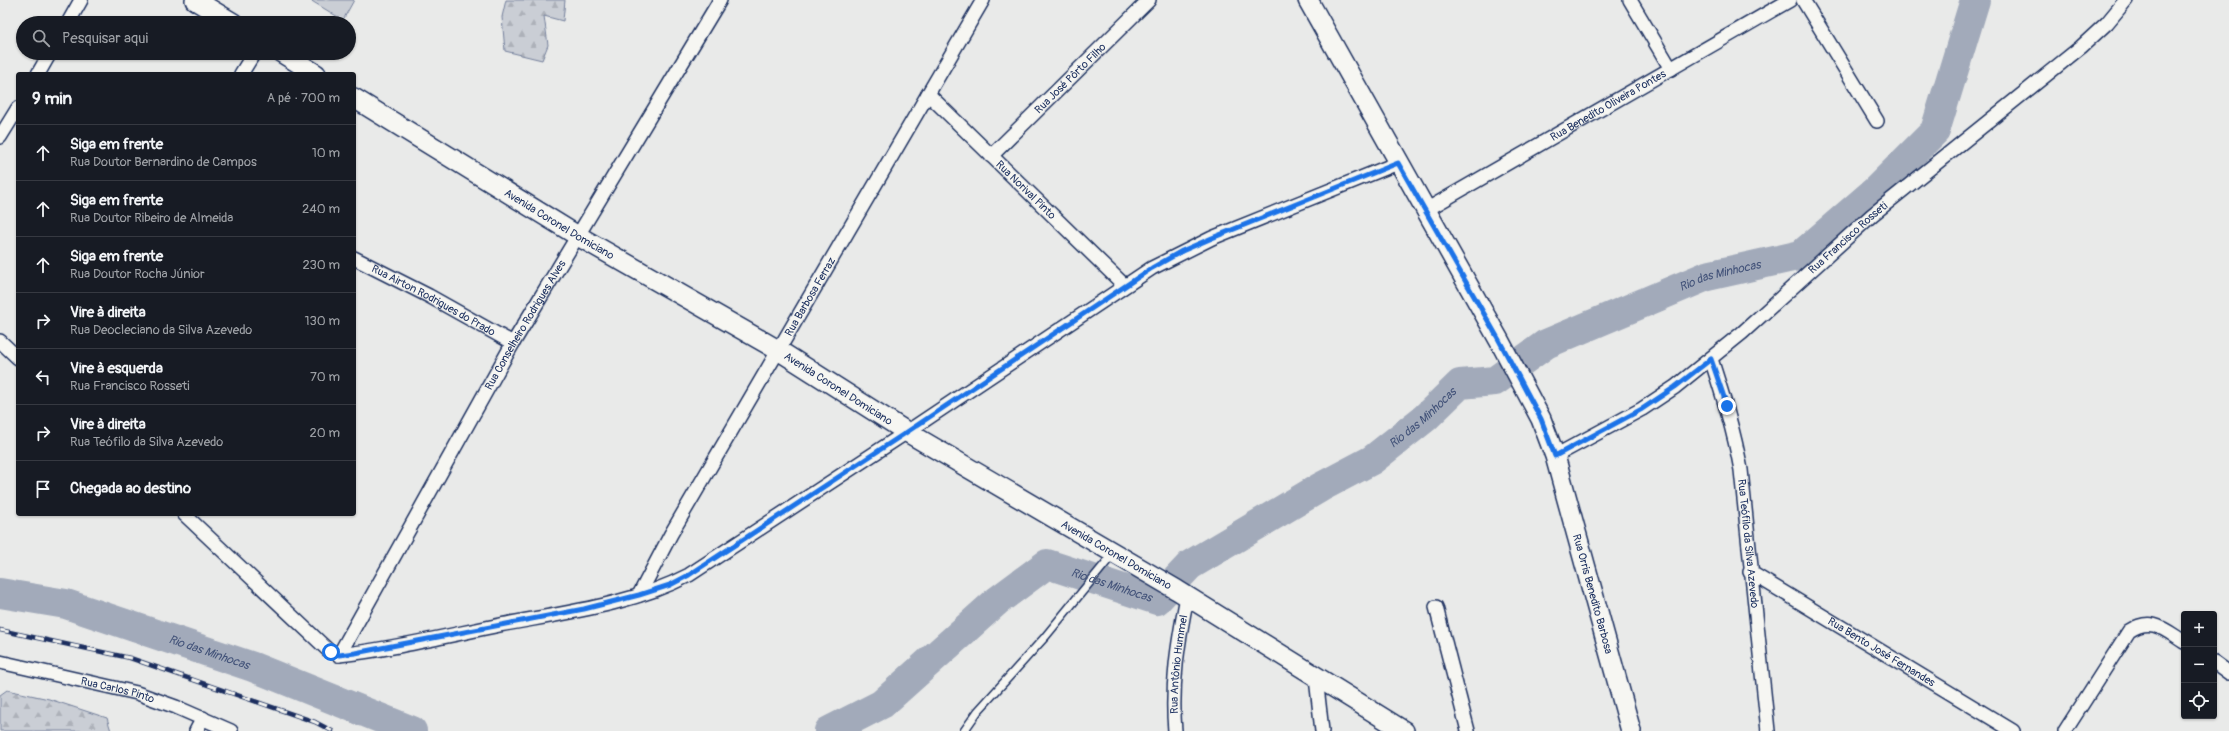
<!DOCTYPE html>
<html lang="pt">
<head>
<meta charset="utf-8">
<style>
	body { margin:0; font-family:Pangolin,sans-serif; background:#20242c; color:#f1f3f6 }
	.controls { position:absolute; right:12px; bottom:12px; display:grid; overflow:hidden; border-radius:4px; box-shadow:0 1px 3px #0004 }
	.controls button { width:36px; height:36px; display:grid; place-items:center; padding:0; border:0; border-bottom:1px solid #363941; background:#171b24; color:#f1f3f6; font:20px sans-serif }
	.stop { position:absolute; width:12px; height:12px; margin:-9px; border:3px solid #1a73e8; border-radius:50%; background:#fff }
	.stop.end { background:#1a73e8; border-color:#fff; box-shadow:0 1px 4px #0008 }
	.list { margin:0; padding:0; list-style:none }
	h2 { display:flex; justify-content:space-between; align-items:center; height:52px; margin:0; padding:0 16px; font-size:17px }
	h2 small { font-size:13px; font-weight:400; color:#9ea1a6 }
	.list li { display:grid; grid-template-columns:26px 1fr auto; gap:12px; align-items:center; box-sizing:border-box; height:56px; padding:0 16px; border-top:1px solid #363941 }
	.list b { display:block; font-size:15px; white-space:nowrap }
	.list p { margin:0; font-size:13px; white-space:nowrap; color:#9ea1a6 }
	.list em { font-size:13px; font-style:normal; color:#9ea1a6 }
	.icon { flex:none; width:22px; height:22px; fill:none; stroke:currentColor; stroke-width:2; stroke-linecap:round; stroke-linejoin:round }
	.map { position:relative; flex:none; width:2229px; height:731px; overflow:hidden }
	.search { position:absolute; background:#171b24; box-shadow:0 1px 3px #0004; left:16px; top:16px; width:340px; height:44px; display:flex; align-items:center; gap:10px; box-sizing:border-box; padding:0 14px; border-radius:22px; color:#9ea1a6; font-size:15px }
	.panel { position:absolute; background:#171b24; box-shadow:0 1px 3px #0004; left:16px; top:72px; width:340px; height:444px; border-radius:4px }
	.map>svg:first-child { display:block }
	.green { fill:#caced5; stroke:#727e9a }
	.forest { fill:url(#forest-firs); stroke:#727e9a }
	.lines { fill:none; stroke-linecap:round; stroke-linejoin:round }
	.river { stroke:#a2aaba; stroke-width:30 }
	.lane-casing { stroke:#1b2f5e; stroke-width:10 }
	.street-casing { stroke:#1b2f5e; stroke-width:16 }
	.secondary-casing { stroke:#1b2f5e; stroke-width:22 }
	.lane { stroke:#f6f6f2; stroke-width:7 }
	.street { stroke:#f6f6f2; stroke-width:13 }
	.secondary { stroke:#f6f6f2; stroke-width:19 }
	.rail-casing { stroke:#1b2f5e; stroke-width:4.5 }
	.rail { stroke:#f6f6f2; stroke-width:3; stroke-dasharray:9; stroke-linecap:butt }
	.route { stroke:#1a73e8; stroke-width:5 }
	.labels { text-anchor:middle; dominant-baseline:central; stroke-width:3; stroke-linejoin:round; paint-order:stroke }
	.street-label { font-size:11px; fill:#1b2f5e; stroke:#f6f6f2 }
	.water-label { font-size:12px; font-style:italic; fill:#44547a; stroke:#f6f6f2 }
</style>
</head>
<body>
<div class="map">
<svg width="2229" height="731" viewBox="0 0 2229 731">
	<defs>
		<pattern id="forest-firs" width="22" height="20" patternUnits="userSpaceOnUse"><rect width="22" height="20" fill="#caced5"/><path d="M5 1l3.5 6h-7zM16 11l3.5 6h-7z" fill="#adb1b9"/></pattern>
	</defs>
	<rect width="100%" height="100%" fill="#e9eae9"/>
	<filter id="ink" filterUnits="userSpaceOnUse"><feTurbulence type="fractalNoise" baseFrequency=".025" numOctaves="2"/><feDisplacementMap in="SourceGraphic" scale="8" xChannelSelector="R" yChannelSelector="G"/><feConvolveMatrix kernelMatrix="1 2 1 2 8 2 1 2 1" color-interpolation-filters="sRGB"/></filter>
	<g filter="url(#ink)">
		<path class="green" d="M310,0H354L343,20Z"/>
		<g class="forest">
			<path d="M506,0H565L563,21L544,16L548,45L542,60L505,51L502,17Z"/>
			<path d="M7,690L49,699L107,718L111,731H0V695Z"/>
		</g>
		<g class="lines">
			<g class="river">
				<path id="s1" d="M0,593L66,604L253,667L412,731"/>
				<path id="s2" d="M829,731L882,704L997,601L1047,564L1157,600L1190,565L1321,487L1372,460L1425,418L1460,384L1495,381L1546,344L1707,276L1801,255L1875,191L1935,131L1975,0"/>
			</g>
			<defs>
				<path id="lane" d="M964,731L978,711L1045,637L1113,554"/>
				<g id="street">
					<path d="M1630,0L1671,69"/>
					<path d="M1803,0L1877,121"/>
					<path d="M68,23L81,0"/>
					<path d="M38,74L50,53"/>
					<path d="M241,74L254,53"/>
					<path id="s3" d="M928,94L1124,285"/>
					<path d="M0,137L18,108"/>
					<path id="s4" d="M991,156L1149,0"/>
					<path id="s5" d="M1426,210L1790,0"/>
					<path id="s6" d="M354,258L429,296L513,343"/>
					<path d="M0,341L18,358"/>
					<path id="s7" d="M1711,359C1723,396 1734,431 1741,470L1768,731"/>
					<path id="s8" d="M1555,456L1642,409L1675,387L1742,333L1872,215L2081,47L2107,23L2126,0"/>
					<path d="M184,514L328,650L339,655C393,649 446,636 500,625C563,613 632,605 689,575L907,432L1152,268L1212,238L1398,163"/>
					<path id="s9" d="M1750,572L2013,731"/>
					<path id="s10" d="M639,595L671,534L983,0"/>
					<path d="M1436,607L1468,731"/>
					<path id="s11" d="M339,655L513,343L720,0"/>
					<path id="s12" d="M0,662L137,693L176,707L231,731"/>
					<path d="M2214,662L2229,673"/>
					<path d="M1316,678L1322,731"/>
					<path d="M196,731L203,718"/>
					<path id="s13" d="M1175,731C1171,685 1178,642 1187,597"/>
					<path d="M2065,731L2129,631C2152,616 2165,630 2184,642"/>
				</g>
				<g id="secondary">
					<path d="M195,0L233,23"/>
					<path id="s14" d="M1308,0L1499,340L1541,419L1555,456L1631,731"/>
					<path d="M282,53L316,74"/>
					<path id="s15" d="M354,98L578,236L778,350L907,432L1177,590L1404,731"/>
				</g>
			</defs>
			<use href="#lane" class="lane-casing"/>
			<use href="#street" class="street-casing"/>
			<use href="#secondary" class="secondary-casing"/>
			<use href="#lane" class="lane"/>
			<use href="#street" class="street"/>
			<use href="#secondary" class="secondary"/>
			<defs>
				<path id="rail" d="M0,630L130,658L315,722L332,731"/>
			</defs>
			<use href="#rail" class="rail-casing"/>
			<use href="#rail" class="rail"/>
		</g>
	</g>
	<g class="lines" filter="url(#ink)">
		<path class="route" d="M331,652L339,655L355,653L584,609L639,595L670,585L689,575L907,432L1152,268L1182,251L1212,238L1398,163L1499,340L1541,419L1555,456L1642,409L1675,387L1711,359L1727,406"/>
	</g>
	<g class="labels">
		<g class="street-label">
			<text stroke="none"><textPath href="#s4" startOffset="111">Rua José Pôrto Filho</textPath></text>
			<text stroke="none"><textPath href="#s5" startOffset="210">Rua Benedito Oliveira Pontes</textPath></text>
			<text stroke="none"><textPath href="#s3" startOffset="137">Rua Norival Pinto</textPath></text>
			<text stroke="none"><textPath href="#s15" startOffset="241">Avenida Coronel Domiciano</textPath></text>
			<text stroke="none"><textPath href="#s8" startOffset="367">Rua Francisco Rosseti</textPath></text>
			<text stroke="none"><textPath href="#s10" startOffset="344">Rua Barbosa Ferraz</textPath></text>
			<text stroke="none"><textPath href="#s6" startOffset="90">Rua Airton Rodrigues do Prado</textPath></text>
			<text stroke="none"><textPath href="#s11" startOffset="379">Rua Conselheiro Rodrigues Alves</textPath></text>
			<text stroke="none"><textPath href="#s15" startOffset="565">Avenida Coronel Domiciano</textPath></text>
			<text stroke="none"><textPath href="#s7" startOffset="189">Rua Teófilo da Silva Azevedo</textPath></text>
			<text stroke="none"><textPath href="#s15" startOffset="889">Avenida Coronel Domiciano</textPath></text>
			<text stroke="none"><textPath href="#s14" startOffset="662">Rua Orris Benedito Barbosa</textPath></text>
			<text stroke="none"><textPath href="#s9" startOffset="154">Rua Bento José Fernandes</textPath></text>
			<text stroke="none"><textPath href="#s13" startOffset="67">Rua Antônio Hummel</textPath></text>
			<text stroke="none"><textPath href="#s12" startOffset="121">Rua Carlos Pinto</textPath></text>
		</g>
		<g class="water-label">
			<text stroke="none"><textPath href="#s2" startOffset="1052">Rio das Minhocas</textPath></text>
			<text stroke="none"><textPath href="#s2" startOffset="716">Rio das Minhocas</textPath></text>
			<text stroke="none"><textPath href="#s2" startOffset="344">Rio das Minhocas</textPath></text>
			<text stroke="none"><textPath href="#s1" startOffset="218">Rio das Minhocas</textPath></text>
		</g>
	</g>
</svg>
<div class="controls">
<button>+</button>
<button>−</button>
<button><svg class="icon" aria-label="locate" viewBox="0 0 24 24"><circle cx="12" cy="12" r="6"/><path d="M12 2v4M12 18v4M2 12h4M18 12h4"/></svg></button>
</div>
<div class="stop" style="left:331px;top:652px"></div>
<div class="stop end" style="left:1727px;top:406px"></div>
<div class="search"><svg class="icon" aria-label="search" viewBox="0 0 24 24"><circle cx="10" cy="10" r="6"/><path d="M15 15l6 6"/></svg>Pesquisar aqui</div>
<section class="panel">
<h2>9 min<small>A pé · 700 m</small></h2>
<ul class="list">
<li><svg class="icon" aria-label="ahead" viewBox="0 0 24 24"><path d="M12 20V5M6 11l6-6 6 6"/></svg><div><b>Siga em frente</b><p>Rua Doutor Bernardino de Campos</p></div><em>10 m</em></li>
<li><svg class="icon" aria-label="ahead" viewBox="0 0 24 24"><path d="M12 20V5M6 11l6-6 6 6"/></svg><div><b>Siga em frente</b><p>Rua Doutor Ribeiro de Almeida</p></div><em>240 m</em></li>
<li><svg class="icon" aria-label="ahead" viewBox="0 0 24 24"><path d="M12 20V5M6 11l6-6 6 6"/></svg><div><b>Siga em frente</b><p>Rua Doutor Rocha Júnior</p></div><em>230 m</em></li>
<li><svg class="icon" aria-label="right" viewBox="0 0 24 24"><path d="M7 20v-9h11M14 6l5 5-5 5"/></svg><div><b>Vire à direita</b><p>Rua Deocleciano da Silva Azevedo</p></div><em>130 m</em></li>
<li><svg class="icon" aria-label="left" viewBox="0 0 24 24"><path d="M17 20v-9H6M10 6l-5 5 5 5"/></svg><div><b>Vire à esquerda</b><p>Rua Francisco Rosseti</p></div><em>70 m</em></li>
<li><svg class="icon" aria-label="right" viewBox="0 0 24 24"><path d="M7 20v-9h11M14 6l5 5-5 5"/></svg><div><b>Vire à direita</b><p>Rua Teófilo da Silva Azevedo</p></div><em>20 m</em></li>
<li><svg class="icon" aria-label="arrive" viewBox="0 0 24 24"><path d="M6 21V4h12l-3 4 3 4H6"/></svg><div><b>Chegada ao destino</b></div></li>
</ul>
</section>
</div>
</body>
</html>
